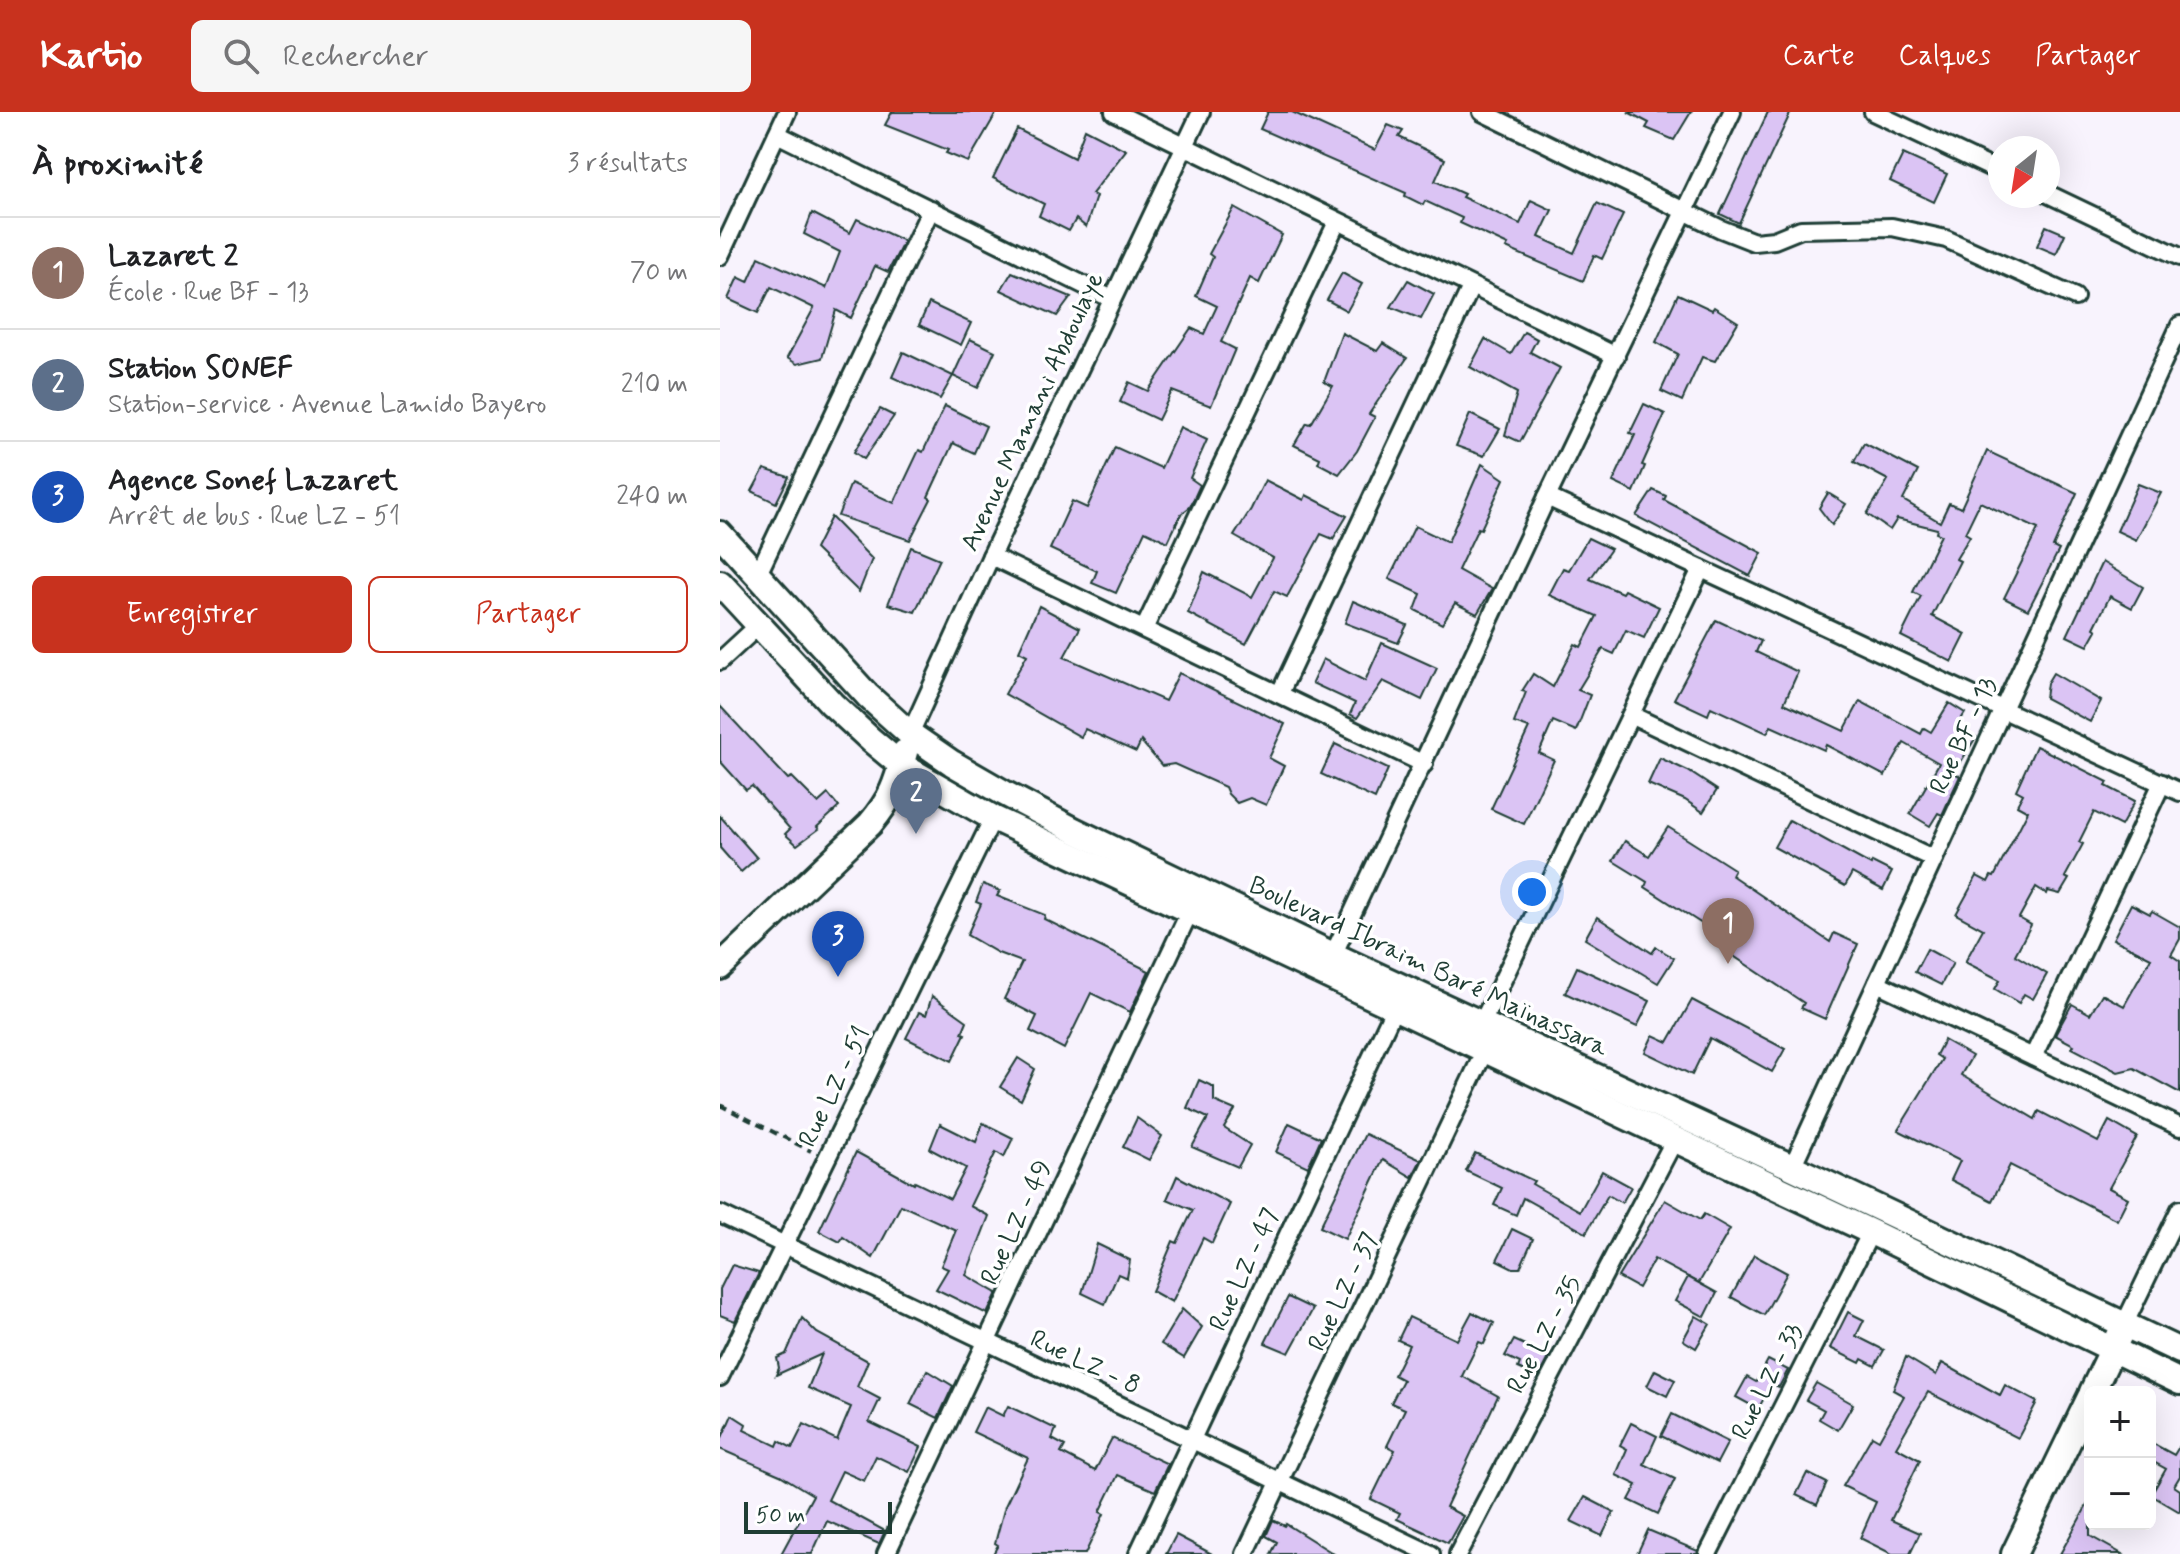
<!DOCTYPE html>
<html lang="fr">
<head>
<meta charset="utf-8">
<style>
	body { margin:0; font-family:Mynerve,sans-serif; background:#f6f6f6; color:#202124 }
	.controls { position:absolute; right:24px; bottom:24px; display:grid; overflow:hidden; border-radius:12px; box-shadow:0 8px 32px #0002 }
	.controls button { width:72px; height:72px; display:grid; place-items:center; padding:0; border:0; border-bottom:2px solid #e0e0e0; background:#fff; color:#202124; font:40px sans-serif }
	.compass { position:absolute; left:1268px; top:24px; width:72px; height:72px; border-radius:50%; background:#fff; box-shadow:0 8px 32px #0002; rotate:210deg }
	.scale { position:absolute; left:24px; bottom:20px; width:148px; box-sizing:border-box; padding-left:8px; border:4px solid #1f3d34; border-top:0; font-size:22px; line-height:28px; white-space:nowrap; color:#1f3d34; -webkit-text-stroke:6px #fff; paint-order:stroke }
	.you { position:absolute; left:812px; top:780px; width:28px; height:28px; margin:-20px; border:6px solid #fff; border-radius:50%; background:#1a73e8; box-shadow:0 0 0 12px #1a73e833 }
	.badge { display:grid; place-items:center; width:52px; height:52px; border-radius:50%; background:#c8321e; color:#fff; font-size:26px; font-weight:700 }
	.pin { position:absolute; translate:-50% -66px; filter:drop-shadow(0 2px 4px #0008) }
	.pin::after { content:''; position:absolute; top:42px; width:28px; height:24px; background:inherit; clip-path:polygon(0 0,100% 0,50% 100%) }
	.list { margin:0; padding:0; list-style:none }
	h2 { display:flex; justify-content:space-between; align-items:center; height:104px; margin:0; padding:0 32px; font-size:34px }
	h2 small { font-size:26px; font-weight:400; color:#757577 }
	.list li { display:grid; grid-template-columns:52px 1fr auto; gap:24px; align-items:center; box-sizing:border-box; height:112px; padding:0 32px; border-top:2px solid #e0e0e0 }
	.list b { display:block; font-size:30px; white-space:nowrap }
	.list p { margin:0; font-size:26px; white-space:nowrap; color:#757577 }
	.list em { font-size:26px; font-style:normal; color:#757577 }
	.actions { display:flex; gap:16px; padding:24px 32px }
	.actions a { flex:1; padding:18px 0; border:2px solid #c8321e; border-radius:12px; text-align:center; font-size:28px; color:#c8321e }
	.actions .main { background:#c8321e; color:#fff }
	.icon { flex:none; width:44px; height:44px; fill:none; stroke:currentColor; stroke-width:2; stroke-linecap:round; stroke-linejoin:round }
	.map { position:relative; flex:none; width:1460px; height:1442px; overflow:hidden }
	header { display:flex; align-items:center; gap:48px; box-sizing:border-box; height:112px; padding:0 40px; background:#c8321e; color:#fff }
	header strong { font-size:38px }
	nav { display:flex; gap:44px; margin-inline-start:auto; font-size:28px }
	.search { width:560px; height:72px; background:#f6f6f6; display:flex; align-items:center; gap:20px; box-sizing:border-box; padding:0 28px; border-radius:12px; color:#757577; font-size:30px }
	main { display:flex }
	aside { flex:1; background:#fff }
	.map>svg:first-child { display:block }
	.building { fill:#dbc4f4; stroke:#1f3d34; stroke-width:2 }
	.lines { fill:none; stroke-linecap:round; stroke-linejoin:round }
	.street-casing { stroke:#1f3d34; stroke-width:22 }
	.secondary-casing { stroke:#1f3d34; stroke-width:30 }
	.path { stroke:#1f3d34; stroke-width:4; stroke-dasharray:8 6; stroke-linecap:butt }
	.street { stroke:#fff; stroke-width:16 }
	.secondary { stroke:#fff; stroke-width:24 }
	.labels { text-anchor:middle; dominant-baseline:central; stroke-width:7; stroke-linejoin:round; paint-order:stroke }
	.street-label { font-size:26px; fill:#1f3d34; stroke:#fff }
</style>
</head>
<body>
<header>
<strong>Kartio</strong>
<div class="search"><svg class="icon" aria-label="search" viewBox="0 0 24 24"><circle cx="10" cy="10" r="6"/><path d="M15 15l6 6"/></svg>Rechercher</div>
<nav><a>Carte</a><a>Calques</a><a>Partager</a></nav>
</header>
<main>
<aside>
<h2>À proximité<small>3 résultats</small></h2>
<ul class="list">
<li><span class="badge" style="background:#8d6e63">1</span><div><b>Lazaret 2</b><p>École · Rue BF - 13</p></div><em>70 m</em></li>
<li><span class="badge" style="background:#5c6f8a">2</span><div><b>Station SONEF</b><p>Station-service · Avenue Lamido Bayero</p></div><em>210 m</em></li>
<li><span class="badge" style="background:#1a4fb4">3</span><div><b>Agence Sonef Lazaret</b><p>Arrêt de bus · Rue LZ - 51</p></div><em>240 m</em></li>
</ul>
<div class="actions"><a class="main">Enregistrer</a><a>Partager</a></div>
</aside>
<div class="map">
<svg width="1460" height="1442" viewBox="0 0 1460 1442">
	<rect width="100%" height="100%" fill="#f8f3fd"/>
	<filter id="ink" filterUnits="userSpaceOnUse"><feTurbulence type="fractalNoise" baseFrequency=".0125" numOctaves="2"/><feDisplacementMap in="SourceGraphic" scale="16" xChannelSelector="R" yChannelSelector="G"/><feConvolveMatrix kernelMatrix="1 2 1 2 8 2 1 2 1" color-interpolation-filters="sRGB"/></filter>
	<g filter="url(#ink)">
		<g class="building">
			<path d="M172,0H277L248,50L226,41L228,38L165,13Z"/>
			<path d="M548,0H572L655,38L668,13L683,19L679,25L725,47L715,69L744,82L742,85L800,112L811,88L832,98L819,125L854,141L877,91L903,103L882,147L874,143L863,169L786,136L788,133L740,111L742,106L705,89L703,93L685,84L686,81L540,17Z"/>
			<path d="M908,0H971L954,28L926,16L929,11Z"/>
			<path d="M1048,0H1071L1019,111L1000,102Z"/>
			<path d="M297,17L354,46L365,17L406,38L372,82L376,84L366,115L356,107L349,119L319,104L324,92L273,66Z"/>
			<path d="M1183,42L1227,62L1214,90L1170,69Z"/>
			<path d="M514,96L562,123L539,171L530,166L501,230L515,237L491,294L452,279L438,308L400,290L409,270L428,279L471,216L484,222L497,194L476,184L493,145L489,142Z"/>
			<path d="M92,101L130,121L137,107L184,129L168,160L155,154L131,206L116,198L102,246L77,252L67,246L94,196L51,175L38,201L8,187L18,165L28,170L39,145L106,176L120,140L84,122Z"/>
			<path d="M1326,114L1345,122L1336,142L1317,134Z"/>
			<path d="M292,160L351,185L337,204L281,178Z"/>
			<path d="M622,161L642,172L627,199L607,188Z"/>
			<path d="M688,168L714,182L701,207L671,195Z"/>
			<path d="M958,182L992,198L994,195L1018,210L995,249L982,245L962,289L941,279L958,242L936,230Z"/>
			<path d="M209,191L251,211L241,233L199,213Z"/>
			<path d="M804,220L817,227L810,240L840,256L800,330L785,323L797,281L750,255L765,227L791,242Z"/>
			<path d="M622,221L657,239L663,231L687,246L649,302L655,305L637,339L619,362L598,351L600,346L574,333L587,311L591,312L613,274L604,270Z"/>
			<path d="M250,227L275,239L258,276L233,264Z"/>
			<path d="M183,240L233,264L220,287L172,265Z"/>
			<path d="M924,292L945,302L922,353L925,354L914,380L893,370L915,323L910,321Z"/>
			<path d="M225,294L266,314L254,341L233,331L208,385L211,387L190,428L118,404L131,371L174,391L199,338L203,340Z"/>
			<path d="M160,297L174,304L144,347L134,340Z"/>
			<path d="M750,302L780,317L764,344L736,334Z"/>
			<path d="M460,315L487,328L470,366L480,373L470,395L461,402L448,430L425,419L396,481L372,471L377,459L330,437L352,389L367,396L395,335L441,356Z"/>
			<path d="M1144,331L1198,359L1183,388L1220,410L1229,391L1241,396L1267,339L1357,381L1333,435L1339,438L1308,498L1284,486L1318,417L1260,390L1245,421L1250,424L1236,447L1240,449L1212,504L1246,522L1232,550L1181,524L1201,484L1193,480L1221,423L1216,421L1217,417L1177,407L1170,418L1147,402L1168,368L1134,350Z"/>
			<path d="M762,352L784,367L761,417L758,416L738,458L772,477L757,502L735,491L722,512L695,498L701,482L669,467L695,414L728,430Z"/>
			<path d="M44,357L69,365L56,391L32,379Z"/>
			<path d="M545,368L584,388L586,383L627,404L613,427L601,422L567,485L554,479L526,532L468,501L484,460L532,485L553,446L514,424L531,397Z"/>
			<path d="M1418,372L1441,381L1416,428L1397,419Z"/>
			<path d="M933,378L946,384L944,388L1042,441L1030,464L916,404Z"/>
			<path d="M1108,381L1126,392L1112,413L1099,396Z"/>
			<path d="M111,405L152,447L139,480L95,437Z"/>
			<path d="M868,426L891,437L870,467L902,481L904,478L939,495L924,526L906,518L894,542L883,537L858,578L870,583L856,619L833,609L819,641L834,648L804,712L771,697L809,616L794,611L806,580L802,579L813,562L833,575L855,532L861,535L877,504L829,483L843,456L849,458Z"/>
			<path d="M191,435L220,447L195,500L168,492Z"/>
			<path d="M1382,450L1423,475L1412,496L1390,484L1374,516L1377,518L1368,534L1347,524Z"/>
			<path d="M633,489L687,513L678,531L625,511Z"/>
			<path d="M319,494L360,516L344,545L445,589L459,561L565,612L549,646L564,654L546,693L530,686L517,691L508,682L505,675L454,652L442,654L421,629L416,640L365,617L361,625L285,582L307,543L299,539Z"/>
			<path d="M996,508L1041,529L1036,540L1078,560L1064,591L1124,619L1140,589L1201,622L1204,616L1211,620L1229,591L1245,601L1237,614L1256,625L1234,661L1240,664L1222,703L1218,701L1210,714L1190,702L1219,651L1184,631L1165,664L1106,633L1104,638L1051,614L1047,621L991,595L988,603L954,587Z"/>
			<path d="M662,531L717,556L702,588L663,569L637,606L630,602L635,591L592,571L603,547L645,569Z"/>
			<path d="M1333,561L1381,589L1370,610L1325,586L1327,571Z"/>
			<path d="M0,594L68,667L72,665L98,691L108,682L119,695L97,715L99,717L77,733L65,722L70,717L32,674L26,678L0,649Z"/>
			<path d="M615,632L668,657L655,687L601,662Z"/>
			<path d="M1316,634L1388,670L1386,674L1415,689L1401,714L1374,700L1359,730L1363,732L1345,765L1349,767L1340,782L1328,779L1327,782L1316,775L1299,806L1311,813L1295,843L1327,862L1313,887L1304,882L1299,891L1275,877L1280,868L1245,850L1263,817L1236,802L1257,764L1268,770L1271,764L1274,765L1308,699L1297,693L1303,682L1296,678Z"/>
			<path d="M940,646L968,659L997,678L983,700L965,688L928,672Z"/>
			<path d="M0,704L37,746L21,760L0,736Z"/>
			<path d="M1069,708L1151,753L1152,750L1172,760L1163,778L1132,761L1125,774L1054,735Z"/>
			<path d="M948,715L1014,757L1011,763L1110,830L1114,821L1138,832L1105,907L1081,896L1084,891L994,831L999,823L925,775L927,770L893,749L905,729L929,744Z"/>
			<path d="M263,772L280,779L277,784L325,803L324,807L429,859L410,900L371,881L344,937L310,919L317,904L284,887L302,850L278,841L247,823L261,792L256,790Z"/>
			<path d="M1411,792L1430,802L1432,799L1460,815V827L1451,843L1460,849V981L1414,956L1398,960L1352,936L1354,933L1335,923L1352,892L1370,902L1382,882L1404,894L1431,846L1393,827Z"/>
			<path d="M877,805L932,841L936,835L954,846L938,871L865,827Z"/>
			<path d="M1207,837L1233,851L1221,873L1195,860Z"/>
			<path d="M857,855L930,889L917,915L845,881Z"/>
			<path d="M212,884L247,909L242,921L245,922L232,949L186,926L199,900L206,903Z"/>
			<path d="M972,888L1065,937L1052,960L990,926L972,963L925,940L933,923L948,930Z"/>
			<path d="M1224,928L1252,944L1241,963L1315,1007L1319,999L1378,1030L1389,1009L1417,1025L1389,1076L1408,1086L1397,1108L1290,1053L1272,1089L1231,1068L1240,1049L1178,1018L1222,947L1216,943Z"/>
			<path d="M298,946L315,957L301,988L280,975Z"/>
			<path d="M479,968L494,975V989L515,998L504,1016L530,1033L518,1055L472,1035L488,1006L467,996Z"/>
			<path d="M417,1006L442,1024L429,1048L403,1035Z"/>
			<path d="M263,1011L293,1026L284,1045L276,1040L250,1094L269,1104L246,1163L277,1181L267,1202L216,1177L228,1157L221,1154L236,1118L181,1093L153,1146L123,1125L120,1130L99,1119L136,1040L194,1072L195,1070L230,1087L246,1056L210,1037L220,1012L256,1030Z"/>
			<path d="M569,1011L601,1026L588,1055L556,1040Z"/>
			<path d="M645,1022L701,1048L692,1065L663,1048L625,1127L600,1115Z"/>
			<path d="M755,1041L814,1069L812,1072L860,1099L882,1059L911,1075L902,1091L888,1083L866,1121L803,1086L796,1103L774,1093L782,1076L746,1059Z"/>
			<path d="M457,1064L510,1092L492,1131L483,1126L452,1190L432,1179L453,1129L457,1131L473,1098L447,1087Z"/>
			<path d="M945,1088L980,1108L984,1102L1010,1117L979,1171L934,1147L918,1176L898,1165Z"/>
			<path d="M792,1117L813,1127L800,1156H793L777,1148Z"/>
			<path d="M377,1132L410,1148L407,1166L398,1162L385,1192L362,1181Z"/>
			<path d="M1034,1143L1067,1161L1044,1203L1011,1185Z"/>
			<path d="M12,1153L39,1161L15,1209L0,1203V1177Z"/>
			<path d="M968,1165L997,1181L985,1205L955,1189Z"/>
			<path d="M568,1185L593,1197L569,1241L545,1231Z"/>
			<path d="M462,1197L482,1215L464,1246L441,1232Z"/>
			<path d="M752,1200L774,1211L764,1232L759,1230L742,1264L778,1284L726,1395L743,1404L728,1431L677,1407L680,1401L651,1387L675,1338L667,1334L685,1297L671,1291L683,1268L674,1263L689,1233L678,1228L689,1205L737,1228Z"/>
			<path d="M1128,1200L1144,1208L1136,1224L1164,1238L1155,1254L1142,1247L1140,1251L1110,1236Z"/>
			<path d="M976,1204L990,1212L976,1236L963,1228Z"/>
			<path d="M82,1206L97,1221L148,1249L137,1275L160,1287L149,1310L201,1335L189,1360L156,1344L144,1369L122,1359L108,1388L165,1419L159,1432L107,1409L92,1442H61L93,1383L60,1363L0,1337V1330L12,1303L26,1312L24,1318L57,1334L59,1329L72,1336L84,1312L117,1328L131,1295L88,1276L102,1242L56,1263L59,1256L57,1246L66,1242Z"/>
			<path d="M794,1228L829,1244L818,1265L798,1256L800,1251L785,1244Z"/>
			<path d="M1186,1245L1216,1263L1222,1251L1280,1283L1285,1273L1317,1290L1298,1326L1208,1280L1176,1335L1200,1348L1171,1408L1200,1421L1190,1442H1172L1140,1426L1156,1390L1123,1374L1152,1324L1159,1328L1184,1284L1173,1278Z"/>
			<path d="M1048,1248L1068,1258L1059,1275L1052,1272L1038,1297L1016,1285L1027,1265L1036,1270Z"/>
			<path d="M207,1258L233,1274L218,1306L190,1292Z"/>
			<path d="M935,1258L955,1268L947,1284L927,1274Z"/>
			<path d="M1096,1271L1133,1292L1118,1318L1099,1307L1104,1298L1086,1288Z"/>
			<path d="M288,1294L336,1317L332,1327L345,1334L341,1341L375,1359L392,1326L448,1352L435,1379L398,1363L380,1400L384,1402L365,1442H273L278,1433L275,1431L285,1394L308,1346L253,1320L265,1295L283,1304Z"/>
			<path d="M952,1302L1008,1330L997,1351L941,1324Z"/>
			<path d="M911,1311L937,1324L924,1352L955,1367L938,1402L909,1388L917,1373L896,1363L907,1337L900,1333Z"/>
			<path d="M1430,1330L1454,1343L1460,1333V1364L1454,1374L1460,1378V1400L1431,1383L1446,1357L1430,1348Z"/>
			<path d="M1087,1361L1107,1371L1097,1393L1076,1383Z"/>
			<path d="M865,1385L894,1400L882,1424L851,1409Z"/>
			<path d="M1370,1388V1424L1402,1442H1340Z"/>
			<path d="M553,1408L565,1414L566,1412L614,1442H551L557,1430L546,1424Z"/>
			<path d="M928,1418L978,1439L977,1442H917Z"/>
			<path d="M456,1423L492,1442H446Z"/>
		</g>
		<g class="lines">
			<defs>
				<g id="street">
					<path d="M394,0L896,244"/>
					<path d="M762,0L1001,117L1034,130L1054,128L1081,117L1172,115L1226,127L1355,185"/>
					<path d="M1153,0L1280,60"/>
					<path d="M57,22L392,187"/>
					<path d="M1328,82L1460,145"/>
					<path d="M0,144L67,0"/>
					<path d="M827,385L1460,680"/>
					<path d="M271,444L704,652"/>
					<path d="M37,464L211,97"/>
					<path d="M424,517L617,110"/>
					<path d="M0,549L38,514"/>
					<path d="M560,581L751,175"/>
					<path d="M911,603L1214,747"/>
					<path d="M190,622L271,444L481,0"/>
					<path d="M613,843L827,385L1012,0"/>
					<path d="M1157,871L1460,1015"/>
					<path d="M761,913L981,457"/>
					<path d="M1313,945L1442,671"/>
					<path d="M1072,1055L1460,213"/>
					<path d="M0,1102L711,1442"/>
					<path d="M1404,1213L1460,1097"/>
					<path d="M0,1265L273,706"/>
					<path d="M166,1442L470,799"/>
					<path d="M418,1442L675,895"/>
					<path d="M525,1442L765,938"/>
					<path d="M738,1442L955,1027"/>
					<path d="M988,1442L1151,1120"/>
				</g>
				<g id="secondary">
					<path d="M0,422L148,584L190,622L232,651L284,681L354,718L613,843L1072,1055L1460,1239"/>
					<path d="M0,471L112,592L151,628L181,653L273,706L1151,1120L1460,1270"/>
					<path d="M0,855L150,712C172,686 176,672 185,640"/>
					<path d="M1372,1280L1400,1222"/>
					<path d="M1294,1442L1370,1285"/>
				</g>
			</defs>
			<use href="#street" class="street-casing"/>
			<use href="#secondary" class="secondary-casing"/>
			<path class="path" d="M0,993L91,1039"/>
			<use href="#street" class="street"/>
			<use href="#secondary" class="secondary"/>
		</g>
	</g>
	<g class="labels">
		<g class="street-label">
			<text transform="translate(313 300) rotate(-65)">Avenue Mamani Abdoulaye</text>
			<text transform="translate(1244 624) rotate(-65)">Rue BF - 13</text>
			<text transform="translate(708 855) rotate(25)">Boulevard Ibraim Baré Maïnassara</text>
			<text transform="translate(115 975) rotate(-64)">Rue LZ - 51</text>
			<text transform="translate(297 1111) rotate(-65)">Rue LZ - 49</text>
			<text transform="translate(525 1158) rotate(-65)">Rue LZ - 47</text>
			<text transform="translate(624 1180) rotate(-64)">Rue LZ - 37</text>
			<text transform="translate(825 1223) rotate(-62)">Rue LZ - 35</text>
			<text transform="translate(365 1251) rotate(25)">Rue LZ - 8</text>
			<text transform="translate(1048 1270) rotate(-63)">Rue LZ - 33</text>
		</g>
	</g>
</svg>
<div class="controls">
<button>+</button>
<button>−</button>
</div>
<svg class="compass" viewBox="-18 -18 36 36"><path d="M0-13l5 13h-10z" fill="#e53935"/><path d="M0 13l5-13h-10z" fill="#757577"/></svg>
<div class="scale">50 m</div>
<div class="you"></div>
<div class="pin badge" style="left:1008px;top:852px;background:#8d6e63">1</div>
<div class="pin badge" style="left:196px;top:722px;background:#5c6f8a">2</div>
<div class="pin badge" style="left:118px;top:865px;background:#1a4fb4">3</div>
</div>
</main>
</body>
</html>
